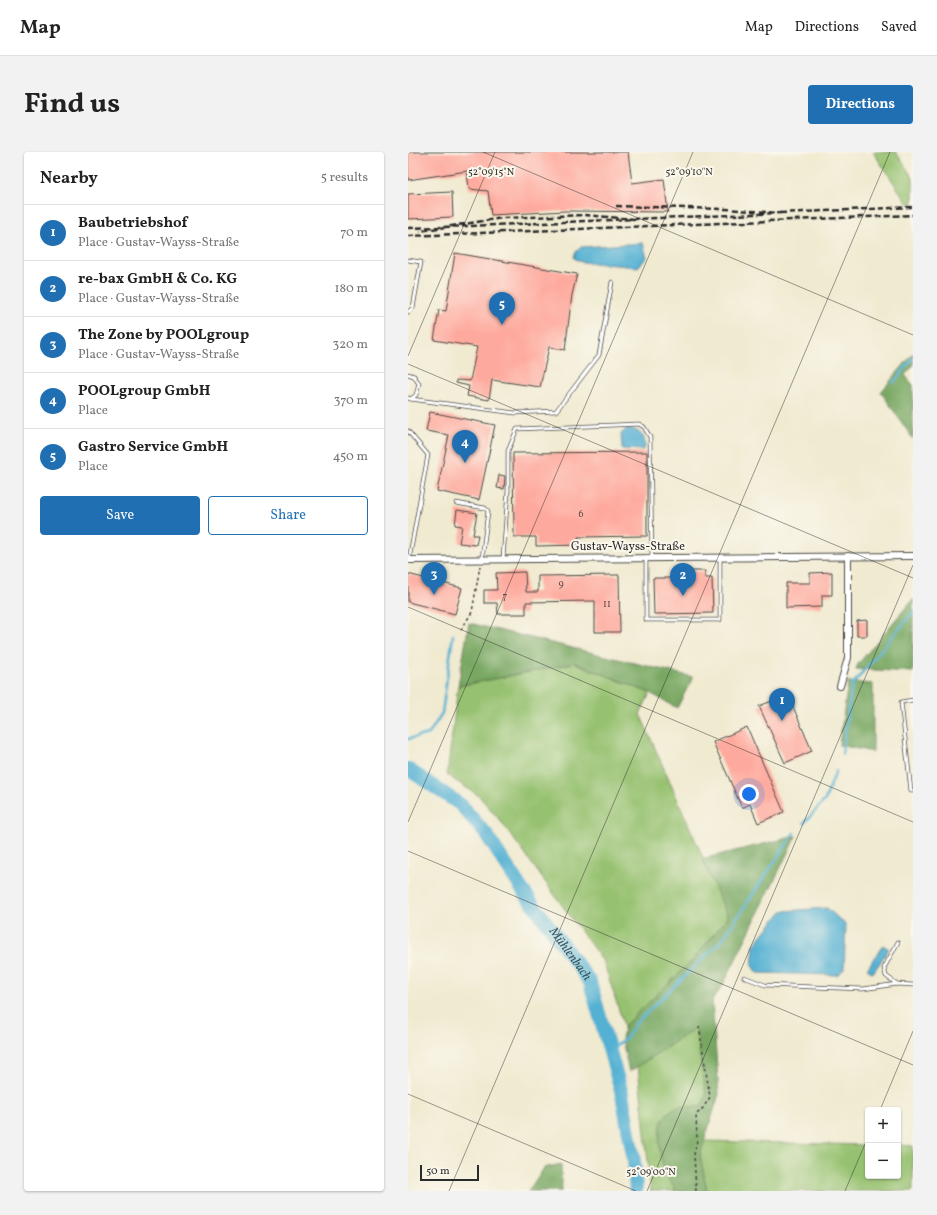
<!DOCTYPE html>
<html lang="en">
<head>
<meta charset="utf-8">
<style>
	body { margin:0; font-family:Vollkorn,serif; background:#f2f2f2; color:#222 }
	.controls { position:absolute; right:12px; bottom:12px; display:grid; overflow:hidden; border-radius:4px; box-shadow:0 1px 3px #0004 }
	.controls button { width:36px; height:36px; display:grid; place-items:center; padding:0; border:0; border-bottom:1px solid #e0e0e0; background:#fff; color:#222; font:20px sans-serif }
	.scale { position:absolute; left:12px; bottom:10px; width:59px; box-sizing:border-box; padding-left:4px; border:2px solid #2b2b2b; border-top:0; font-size:11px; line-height:14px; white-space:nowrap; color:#2b2b2b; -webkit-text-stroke:3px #fbf7ec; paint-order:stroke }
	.you { position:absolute; left:341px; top:642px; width:14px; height:14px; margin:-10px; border:3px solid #fff; border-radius:50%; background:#1a73e8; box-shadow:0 0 0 6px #1a73e833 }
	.badge { display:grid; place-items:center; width:26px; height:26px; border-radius:50%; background:#1f6fb2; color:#fff; font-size:13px; font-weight:700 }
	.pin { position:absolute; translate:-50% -33px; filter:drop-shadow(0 1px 2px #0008) }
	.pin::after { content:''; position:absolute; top:21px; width:14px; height:12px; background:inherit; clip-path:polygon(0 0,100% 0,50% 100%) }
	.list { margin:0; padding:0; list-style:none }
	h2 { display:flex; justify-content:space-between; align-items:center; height:52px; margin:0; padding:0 16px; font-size:17px }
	h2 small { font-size:13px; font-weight:400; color:#767676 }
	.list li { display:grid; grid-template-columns:26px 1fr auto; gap:12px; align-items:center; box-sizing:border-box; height:56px; padding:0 16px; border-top:1px solid #e0e0e0 }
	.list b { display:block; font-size:15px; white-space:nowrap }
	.list p { margin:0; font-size:13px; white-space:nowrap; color:#767676 }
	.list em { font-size:13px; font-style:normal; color:#767676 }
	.actions { display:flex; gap:8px; padding:12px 16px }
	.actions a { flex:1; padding:9px 0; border:1px solid #1f6fb2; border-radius:4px; text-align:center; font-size:14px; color:#1f6fb2 }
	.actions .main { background:#1f6fb2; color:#fff }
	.map { position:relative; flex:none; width:505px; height:1039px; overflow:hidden; border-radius:4px }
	header { display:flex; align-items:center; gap:24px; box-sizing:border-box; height:56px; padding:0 20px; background:#fff; border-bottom:1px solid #e0e0e0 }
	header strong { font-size:19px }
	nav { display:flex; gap:22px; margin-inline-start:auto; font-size:14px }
	.intro { display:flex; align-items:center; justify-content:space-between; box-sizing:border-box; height:96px; padding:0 24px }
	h1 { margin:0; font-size:28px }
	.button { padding:10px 18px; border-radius:4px; background:#1f6fb2; color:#fff; font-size:14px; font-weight:700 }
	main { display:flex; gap:24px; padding:0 24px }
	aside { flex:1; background:#fff; border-radius:4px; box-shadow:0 1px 3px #0004 }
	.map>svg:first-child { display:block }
	.green { fill:#96c16f; stroke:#60764d }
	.forest { fill:#78a762; stroke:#526946 }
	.water { fill:#55b1d3; stroke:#406e7f }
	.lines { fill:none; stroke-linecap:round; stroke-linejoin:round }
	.stream { stroke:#55b1d3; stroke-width:2.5 }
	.river { stroke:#55b1d3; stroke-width:14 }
	.building { fill:#fea99d }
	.lane-casing { stroke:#494844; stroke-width:4.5 }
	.street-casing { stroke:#494844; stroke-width:8 }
	.path { stroke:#494844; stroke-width:1.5; stroke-dasharray:3 3; stroke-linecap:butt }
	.lane { stroke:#fff; stroke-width:3 }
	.street { stroke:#fff; stroke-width:6 }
	.rail { stroke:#2b2b2b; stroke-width:2.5; stroke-dasharray:6 3; stroke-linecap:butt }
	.ticks { fill:none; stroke:#2b2b2b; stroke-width:1; stroke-opacity:0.45 }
	.labels { text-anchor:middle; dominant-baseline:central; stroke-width:4; stroke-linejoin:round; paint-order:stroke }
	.number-label { font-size:10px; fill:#604a48 }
	.street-label { font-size:12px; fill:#2b2b2b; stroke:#fbf7ec }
	.water-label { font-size:13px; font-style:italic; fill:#3a5a66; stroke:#fbf7ec }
	.ticks-label { font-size:10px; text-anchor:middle; fill:#2b2b2b; stroke:#fbf7ec; stroke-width:4; stroke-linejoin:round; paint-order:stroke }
</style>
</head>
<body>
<header>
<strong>Map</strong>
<nav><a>Map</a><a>Directions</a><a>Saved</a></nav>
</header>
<div class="intro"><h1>Find us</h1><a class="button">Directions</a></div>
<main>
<aside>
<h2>Nearby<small>5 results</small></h2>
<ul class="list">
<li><span class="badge">1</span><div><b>Baubetriebshof</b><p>Place · Gustav-Wayss-Straße</p></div><em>70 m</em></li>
<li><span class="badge">2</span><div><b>re-bax GmbH &amp; Co. KG</b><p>Place · Gustav-Wayss-Straße</p></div><em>180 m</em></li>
<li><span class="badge">3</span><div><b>The Zone by POOLgroup</b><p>Place · Gustav-Wayss-Straße</p></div><em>320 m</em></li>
<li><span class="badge">4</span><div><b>POOLgroup GmbH</b><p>Place</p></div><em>370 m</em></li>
<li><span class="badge">5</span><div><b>Gastro Service GmbH</b><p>Place</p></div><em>450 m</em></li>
</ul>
<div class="actions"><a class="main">Save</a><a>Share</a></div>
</aside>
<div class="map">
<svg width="505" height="1039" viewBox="0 0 505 1039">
	<rect width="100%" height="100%" fill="#fbf7ec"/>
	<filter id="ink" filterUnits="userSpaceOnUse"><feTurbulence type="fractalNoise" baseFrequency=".025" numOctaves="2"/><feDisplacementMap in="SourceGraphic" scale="8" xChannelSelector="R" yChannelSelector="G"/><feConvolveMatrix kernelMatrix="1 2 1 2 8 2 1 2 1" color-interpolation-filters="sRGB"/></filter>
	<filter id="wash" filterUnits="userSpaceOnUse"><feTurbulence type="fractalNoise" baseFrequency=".012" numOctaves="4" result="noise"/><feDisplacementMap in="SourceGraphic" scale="16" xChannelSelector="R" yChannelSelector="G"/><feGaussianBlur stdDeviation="0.9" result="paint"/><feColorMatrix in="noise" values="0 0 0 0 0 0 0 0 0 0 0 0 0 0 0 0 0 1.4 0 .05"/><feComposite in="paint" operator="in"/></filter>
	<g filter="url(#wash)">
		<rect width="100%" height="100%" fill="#f0ead0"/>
		<g class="green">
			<path d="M465,0H488L505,26V51L500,52Z"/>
			<path d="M167,511L242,541L232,562L321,765L284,809L216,874L196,811L95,672L71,644L39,623L50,534Z"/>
			<path d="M288,875L298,944L293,955L266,956L257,1020L268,1039H243L230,914Z"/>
			<path d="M296,989L460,993V1024H490V993L505,994V1039H299L292,1003Z"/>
		</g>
		<g class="forest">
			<path d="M505,202V214L497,223L505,233V287L473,240Z"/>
			<path d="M505,447V520L448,517L450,512Z"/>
			<path d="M61,471L285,525L269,556L242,541L167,511L50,534Z"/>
			<path d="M440,530L465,532V600L431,593Z"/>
			<path d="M388,684L315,833L304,849L311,942L292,1003L299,1039H268C264,1033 259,1026 257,1020C251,1003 245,967 265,957C272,953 285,955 293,955L298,944L288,876L221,920L214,887L216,874L284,809L320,765L294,707Z"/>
			<path d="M153,1012L154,1039H120L136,1016Z"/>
		</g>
		<g class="water">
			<path d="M235,91L239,106L230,115L173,110L166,106L167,101L173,95Z"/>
			<path d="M219,276C231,278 238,283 237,295L235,298L214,297L213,282Z"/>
			<path d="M419,756L438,773L436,817L429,823L349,821L344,814L346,793L374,759Z"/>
			<path d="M475,793L481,797L465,821L459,817Z"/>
		</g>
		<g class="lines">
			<g class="stream">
				<path d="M485,231L505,206"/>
				<path d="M0,587L21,582L34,561L45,483"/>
				<path d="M434,602L444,533L505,460"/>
				<path d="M396,671L417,648L428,619"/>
				<path d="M202,899L219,885L228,871L314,788L386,681"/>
			</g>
			<path class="river" id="s1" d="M0,617L53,653L78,682L113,736L182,830L214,942L226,1009L228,1039"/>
		</g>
		<g id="blocks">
			<g class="building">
				<path d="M0,0H220L224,31L256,27L260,60L158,59L83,63L80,39L61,37L59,19L0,28Z"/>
				<path d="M44,40L45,65L0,67V42Z"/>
				<path d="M47,101L169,122L164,143L157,198L141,195L132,235L84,228L81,248L59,244L61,234L48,231V228L62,229L69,195L26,188L31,158L38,159Z"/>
				<path d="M22,260L87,273L71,348L29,339L41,283L18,279Z"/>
				<path d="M239,300V384L170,385V393L128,394V385H106L105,301Z"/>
				<path d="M91,323L97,324L96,337L89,336Z"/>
				<path d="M49,358L69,361L65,383H70L68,393L51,391L54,374L47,373Z"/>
				<path d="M270,419H297V426H304L305,461L246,462L245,426H270Z"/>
				<path d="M117,420L118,440H130V424L211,423L212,480H187V449L118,450V462H90L89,451H76V438H89L88,421Z"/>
				<path d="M424,420V443H414V455L378,456V431H402V421Z"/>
				<path d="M0,422L54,436L47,462L0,450Z"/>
				<path d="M459,468V484H449V469Z"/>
				<path d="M380,543L404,599L377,611L351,554Z"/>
				<path d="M339,575L376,660L350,671L342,652L334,656L305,590Z"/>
			</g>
		</g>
	</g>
	<g filter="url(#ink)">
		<use href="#blocks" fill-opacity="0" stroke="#494844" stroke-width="1"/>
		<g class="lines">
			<defs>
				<g id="lane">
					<path d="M0,108L13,110L5,156L0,160"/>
					<path d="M0,222L6,224L11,232L8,243L3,247L0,246"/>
					<path d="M3,247L107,261L148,259L191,203L204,130"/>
					<path d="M0,279L20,303L1,408"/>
					<path d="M48,351L77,356L80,359L74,407"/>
					<path d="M238,406V468H312V406"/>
					<path d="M95,407L100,339V299L109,277L231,272L236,275L242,285L244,406"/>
					<path d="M505,548L493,550L503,639H505"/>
					<path d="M336,825L357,833L455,837L489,832L505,833"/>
					<path d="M489,832L478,824L476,816L490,790"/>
				</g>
				<g id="street">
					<path d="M0,408L505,404"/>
					<path d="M432,534L440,506V404"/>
				</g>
			</defs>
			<use href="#lane" class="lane-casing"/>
			<use href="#street" class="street-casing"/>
			<g class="path">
				<path d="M53,478L64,460L72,414"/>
				<path d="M288,1039L286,1003L289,988L288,963L295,956L302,945L291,875"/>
			</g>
			<use href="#lane" class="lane"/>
			<use href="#street" class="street"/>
			<g class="rail">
				<path d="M208,54L317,57L372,61L226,67"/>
				<path d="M372,61L505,55"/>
				<path d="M0,76C75,74 151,70 226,67L177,63L94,66L12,79"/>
				<path d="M0,84L505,63"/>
			</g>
		</g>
	</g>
	<path class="ticks" d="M75,0L505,183M0,204L87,0M0,212L505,426M0,455L505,670M0,670L285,0M0,699L505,913M0,942L228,1039M472,958L505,879M41,1039L482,0M239,1039L505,413M437,1039L460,985"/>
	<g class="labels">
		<g class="number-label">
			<text x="173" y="362">6</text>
			<text x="153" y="432">9</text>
			<text x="97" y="444">7</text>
			<text x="199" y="452">11</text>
		</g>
		<g class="street-label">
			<text x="220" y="395">Gustav-Wayss-Straße</text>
		</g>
		<g class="water-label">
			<text stroke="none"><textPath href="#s1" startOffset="249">Mühlenbach</textPath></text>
		</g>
	</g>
	<g class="ticks-label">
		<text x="83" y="23">52°09'15"N</text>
		<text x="281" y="23">52°09'10"N</text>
		<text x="243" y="1023">52°09'00"N</text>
	</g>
</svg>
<div class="controls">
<button>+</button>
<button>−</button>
</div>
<div class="scale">50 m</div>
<div class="you"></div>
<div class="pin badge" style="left:374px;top:569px">1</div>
<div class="pin badge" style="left:275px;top:444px">2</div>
<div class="pin badge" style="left:26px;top:443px">3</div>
<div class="pin badge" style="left:57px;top:311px">4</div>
<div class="pin badge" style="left:94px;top:173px">5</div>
</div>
</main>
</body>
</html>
